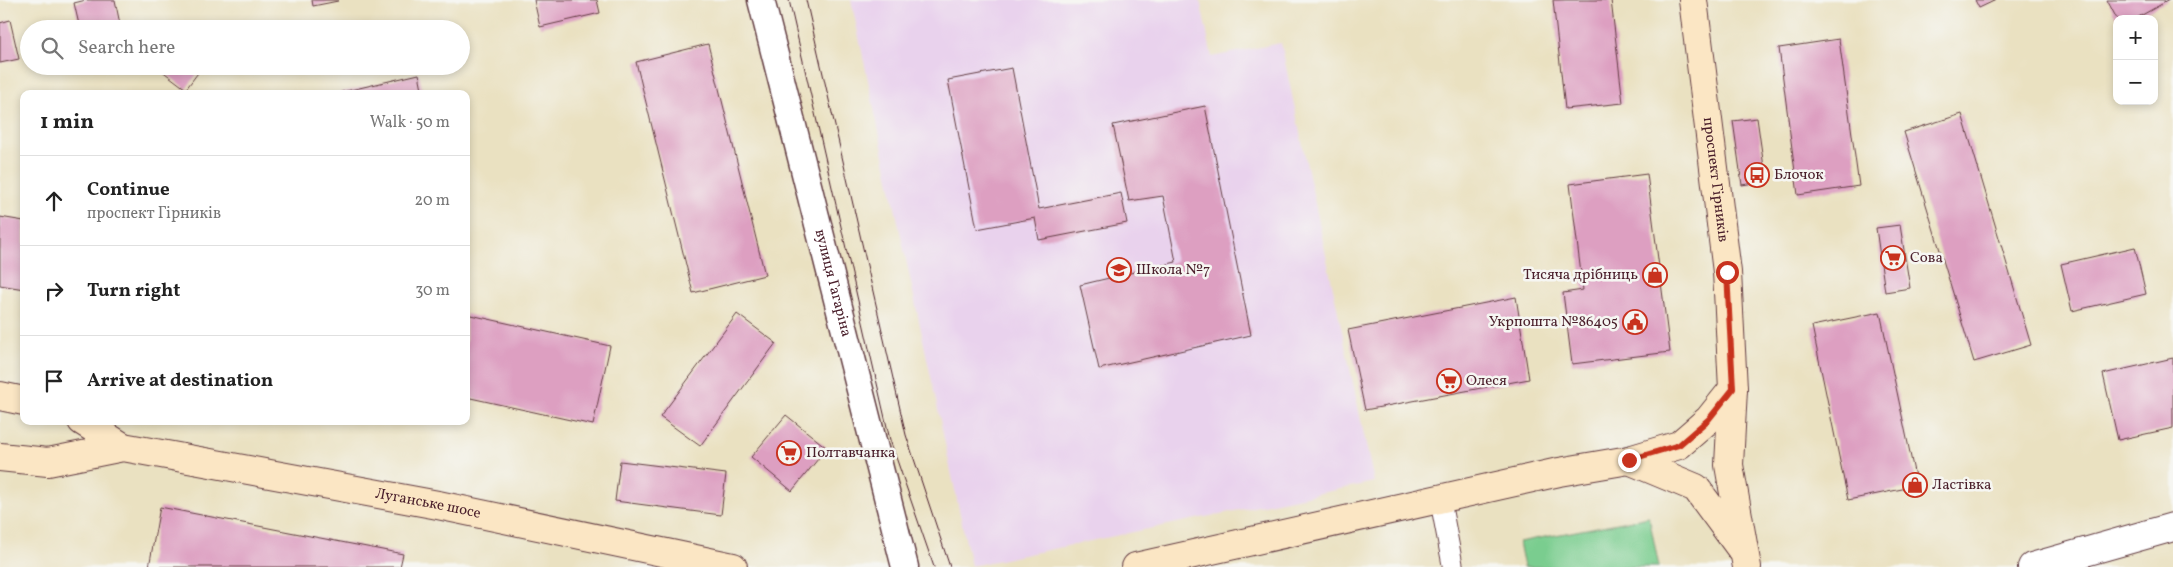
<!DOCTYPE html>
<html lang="en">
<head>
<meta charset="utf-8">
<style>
	body { margin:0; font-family:Vollkorn,serif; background:#f2f2f2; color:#222 }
	.controls { position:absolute; right:15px; top:15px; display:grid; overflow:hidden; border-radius:10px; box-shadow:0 2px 8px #0003 }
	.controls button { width:45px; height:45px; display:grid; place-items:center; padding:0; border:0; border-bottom:1px solid #e0e0e0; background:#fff; color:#222; font:25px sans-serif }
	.stop { position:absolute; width:15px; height:15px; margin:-11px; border:4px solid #c8321e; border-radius:50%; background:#fff }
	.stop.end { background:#c8321e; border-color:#fff; box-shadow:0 1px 5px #0008 }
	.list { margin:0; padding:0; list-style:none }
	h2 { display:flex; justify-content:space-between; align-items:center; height:65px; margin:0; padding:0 20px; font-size:21px }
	h2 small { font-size:16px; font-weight:400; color:#767676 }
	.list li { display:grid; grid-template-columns:32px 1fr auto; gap:15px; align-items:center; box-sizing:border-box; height:90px; padding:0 20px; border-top:1px solid #e0e0e0 }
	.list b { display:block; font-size:19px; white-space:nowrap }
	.list p { margin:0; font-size:16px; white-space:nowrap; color:#767676 }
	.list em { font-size:16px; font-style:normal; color:#767676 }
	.icon { flex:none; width:28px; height:28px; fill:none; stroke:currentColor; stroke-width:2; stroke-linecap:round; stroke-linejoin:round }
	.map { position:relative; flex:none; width:2173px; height:567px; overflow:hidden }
	.search { position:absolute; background:#fff; box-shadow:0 2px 8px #0003; left:20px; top:20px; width:450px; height:55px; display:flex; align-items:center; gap:12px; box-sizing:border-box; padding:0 18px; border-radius:28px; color:#767676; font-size:19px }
	.panel { position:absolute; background:#fff; box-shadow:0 2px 8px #0003; left:20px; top:90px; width:450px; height:335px; border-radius:10px }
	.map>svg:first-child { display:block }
	.built { fill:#e9d2ed }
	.green { fill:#7acd8f; stroke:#62765d }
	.building { fill:#dd9fc1 }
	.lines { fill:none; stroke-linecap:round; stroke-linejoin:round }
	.pedestrian-casing { stroke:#623c42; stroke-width:22 }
	.minor-casing { stroke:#623c42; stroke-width:29 }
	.tertiary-casing { stroke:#623c42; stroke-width:30 }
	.secondary-casing { stroke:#623c42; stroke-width:30 }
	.pedestrian { stroke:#fff; stroke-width:20 }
	.minor { stroke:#fff; stroke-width:26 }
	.tertiary { stroke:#fff; stroke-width:28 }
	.secondary { stroke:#fbe6c4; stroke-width:28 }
	.tram { stroke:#4a1f2b; stroke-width:1 }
	.route { stroke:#c8321e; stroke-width:6 }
	.labels { text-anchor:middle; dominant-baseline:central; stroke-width:5; stroke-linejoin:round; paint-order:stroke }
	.poi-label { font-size:15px; fill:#4a1f2b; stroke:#f6f6f2; text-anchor:start }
	.street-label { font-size:15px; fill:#4a1f2b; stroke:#f6f6f2 }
</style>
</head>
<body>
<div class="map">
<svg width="2173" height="567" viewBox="0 0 2173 567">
	<rect width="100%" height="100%" fill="#f6f6f2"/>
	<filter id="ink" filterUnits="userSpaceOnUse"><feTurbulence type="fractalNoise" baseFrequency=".02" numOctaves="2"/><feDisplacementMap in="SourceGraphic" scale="10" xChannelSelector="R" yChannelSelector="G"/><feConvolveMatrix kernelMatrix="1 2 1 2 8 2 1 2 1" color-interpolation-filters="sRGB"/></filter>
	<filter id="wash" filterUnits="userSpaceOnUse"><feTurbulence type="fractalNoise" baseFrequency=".0096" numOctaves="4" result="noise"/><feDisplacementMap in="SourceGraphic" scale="20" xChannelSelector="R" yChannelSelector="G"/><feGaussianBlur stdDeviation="1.12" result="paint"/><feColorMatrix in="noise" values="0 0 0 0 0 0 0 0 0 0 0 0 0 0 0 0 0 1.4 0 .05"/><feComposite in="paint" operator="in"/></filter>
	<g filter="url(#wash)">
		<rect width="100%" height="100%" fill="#eae1c1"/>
		<path class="built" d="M851,0H1200L1212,57L1281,43L1374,482L971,566Z"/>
		<path class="green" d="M1649,517L1659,567H1524L1519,542Z"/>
		<g id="blocks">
			<g class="building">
				<path d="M86,0H115L121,29H80L74,3Z"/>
				<path d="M312,0H338V1L313,6Z"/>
				<path d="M534,0H597L600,13L540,27Z"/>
				<path d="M1553,0H1611L1623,103L1565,109Z"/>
				<path d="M1975,0H1996L1979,8Z"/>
				<path d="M2107,0H2169L2135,19H2117Z"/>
				<path d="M10,20L19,59L0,63V23Z"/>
				<path d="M196,23L204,29H192Z"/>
				<path d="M1839,39L1859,186L1798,195L1779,48Z"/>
				<path d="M708,44L765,275L693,293L636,62Z"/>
				<path d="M164,66H203L186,89L161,70Z"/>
				<path d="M1012,68L1039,209L1121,193L1127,223L1039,240L1035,218L977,229L948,80Z"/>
				<path d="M419,74L423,94H339L338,93Z"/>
				<path d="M1205,106L1251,335L1099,369L1080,285L1176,262L1163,196L1129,201L1113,125Z"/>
				<path d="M1962,114L2031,345L1974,362L1904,132Z"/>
				<path d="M1757,118L1766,181L1742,185L1733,121Z"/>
				<path d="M1647,174L1670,352L1572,364L1563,293L1583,290L1570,184Z"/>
				<path d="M0,217L24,221V289L0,285Z"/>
				<path d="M1900,225L1910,288L1885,292L1876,228Z"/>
				<path d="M2135,247L2146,294L2072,311L2061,264Z"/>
				<path d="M1516,297L1529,379L1365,410L1348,330Z"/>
				<path d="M1880,312L1917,486L1848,500L1812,326Z"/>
				<path d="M466,314L610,346L593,425L466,397Z"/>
				<path d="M737,314L776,343L700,446L660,417Z"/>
				<path d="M2173,358V428L2118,440L2103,374Z"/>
				<path d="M786,415L827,448L792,491L751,457Z"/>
				<path d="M620,461L726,474L721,515L615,501Z"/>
				<path d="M160,507L403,554L400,567H149Z"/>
			</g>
		</g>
	</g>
	<g filter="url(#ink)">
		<use href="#blocks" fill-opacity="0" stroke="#623c42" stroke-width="1"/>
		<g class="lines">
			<defs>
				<path id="pedestrian" d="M1440,499L1453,567"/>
				<g id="minor">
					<path id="s1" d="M761,0L905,567"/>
				</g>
				<path id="tertiary" d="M2032,567L2173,527"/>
				<g id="secondary">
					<path id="s2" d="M1693,0L1727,272L1733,389L1729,465L1747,567"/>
					<path d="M0,396L24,401"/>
					<path d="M82,421L123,447"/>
					<path id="s3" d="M0,457L48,462L123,447L438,505L733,567"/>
					<path d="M1629,460L1696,488L1741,549"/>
					<path d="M1136,567L1559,472L1629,460L1679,445L1709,419L1733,389"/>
				</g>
			</defs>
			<use href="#pedestrian" class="pedestrian-casing"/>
			<use href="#minor" class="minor-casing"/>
			<use href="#tertiary" class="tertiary-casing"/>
			<use href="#secondary" class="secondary-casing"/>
			<use href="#pedestrian" class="pedestrian"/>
			<use href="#minor" class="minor"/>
			<use href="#tertiary" class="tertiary"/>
			<use href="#secondary" class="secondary"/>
			<g class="tram">
				<path d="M789,0L890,440L934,567"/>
				<path d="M806,0L906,435L950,567"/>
			</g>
		</g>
	</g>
	<g class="lines" filter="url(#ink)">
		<path class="route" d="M1629,460L1679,445L1709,419L1733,389L1727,272"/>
	</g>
	<defs>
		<symbol id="bus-ring" viewBox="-11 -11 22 22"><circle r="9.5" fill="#f6f6f2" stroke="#c8321e" stroke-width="1.5"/><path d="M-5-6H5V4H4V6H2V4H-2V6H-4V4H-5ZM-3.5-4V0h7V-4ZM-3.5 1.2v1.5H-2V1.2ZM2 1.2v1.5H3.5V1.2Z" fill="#c8321e"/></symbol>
		<symbol id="supermarket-ring" viewBox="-11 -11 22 22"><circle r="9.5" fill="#f6f6f2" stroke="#c8321e" stroke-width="1.5"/><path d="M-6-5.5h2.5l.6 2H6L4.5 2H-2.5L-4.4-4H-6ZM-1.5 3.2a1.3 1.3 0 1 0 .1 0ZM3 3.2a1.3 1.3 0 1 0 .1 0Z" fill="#c8321e"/></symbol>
		<symbol id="school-ring" viewBox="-11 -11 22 22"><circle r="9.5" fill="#f6f6f2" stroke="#c8321e" stroke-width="1.5"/><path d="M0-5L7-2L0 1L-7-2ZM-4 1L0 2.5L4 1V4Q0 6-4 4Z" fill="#c8321e"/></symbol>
		<symbol id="shop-ring" viewBox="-11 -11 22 22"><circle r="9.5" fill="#f6f6f2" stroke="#c8321e" stroke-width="1.5"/><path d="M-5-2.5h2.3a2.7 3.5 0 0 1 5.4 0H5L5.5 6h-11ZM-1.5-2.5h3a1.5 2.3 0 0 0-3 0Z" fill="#c8321e"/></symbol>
		<symbol id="civic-ring" viewBox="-11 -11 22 22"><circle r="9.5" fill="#f6f6f2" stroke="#c8321e" stroke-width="1.5"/><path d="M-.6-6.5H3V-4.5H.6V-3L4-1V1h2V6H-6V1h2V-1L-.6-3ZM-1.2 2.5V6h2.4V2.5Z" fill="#c8321e"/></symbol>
	</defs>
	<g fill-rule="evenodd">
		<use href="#bus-ring" x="1743" y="161" width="28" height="28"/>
		<use href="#supermarket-ring" x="1879" y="244" width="28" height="28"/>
		<use href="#school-ring" x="1105" y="256" width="28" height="28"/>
		<use href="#shop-ring" x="1641" y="261" width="28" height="28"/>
		<use href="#civic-ring" x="1621" y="308" width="28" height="28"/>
		<use href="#supermarket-ring" x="1435" y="367" width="28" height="28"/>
		<use href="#supermarket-ring" x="775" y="439" width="28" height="28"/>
		<use href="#shop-ring" x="1901" y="471" width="28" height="28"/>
	</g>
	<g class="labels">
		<g class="poi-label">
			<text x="1774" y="175">Блочок</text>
			<text x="1910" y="258">Сова</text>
			<text x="1136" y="270">Школа №7</text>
			<text x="1638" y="275" text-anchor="end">Тисяча дрібниць</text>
			<text x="1618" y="322" text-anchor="end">Укрпошта №86405</text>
			<text x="1466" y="381">Олеся</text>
			<text x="806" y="453">Полтавчанка</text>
			<text x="1932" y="485">Ластівка</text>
		</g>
		<g class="street-label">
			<text stroke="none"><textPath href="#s2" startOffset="181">проспект Гірників</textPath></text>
			<text stroke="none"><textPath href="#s1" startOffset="292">вулиця Гагаріна</textPath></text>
			<text stroke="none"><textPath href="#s3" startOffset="435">Луганське шосе</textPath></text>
		</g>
	</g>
</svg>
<div class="controls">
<button>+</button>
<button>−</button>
</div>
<div class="stop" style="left:1727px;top:272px"></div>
<div class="stop end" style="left:1629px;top:460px"></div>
<div class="search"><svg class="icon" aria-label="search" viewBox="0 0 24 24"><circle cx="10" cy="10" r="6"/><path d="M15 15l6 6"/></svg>Search here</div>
<section class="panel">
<h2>1 min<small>Walk · 50 m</small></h2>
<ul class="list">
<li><svg class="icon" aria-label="ahead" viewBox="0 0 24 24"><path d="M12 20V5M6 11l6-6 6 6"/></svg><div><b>Continue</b><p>проспект Гірників</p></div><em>20 m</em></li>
<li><svg class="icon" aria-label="right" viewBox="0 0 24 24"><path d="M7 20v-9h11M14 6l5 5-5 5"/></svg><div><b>Turn right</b></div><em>30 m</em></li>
<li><svg class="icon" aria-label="arrive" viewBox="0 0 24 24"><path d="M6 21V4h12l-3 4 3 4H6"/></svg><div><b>Arrive at destination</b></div></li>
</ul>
</section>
</div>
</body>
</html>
